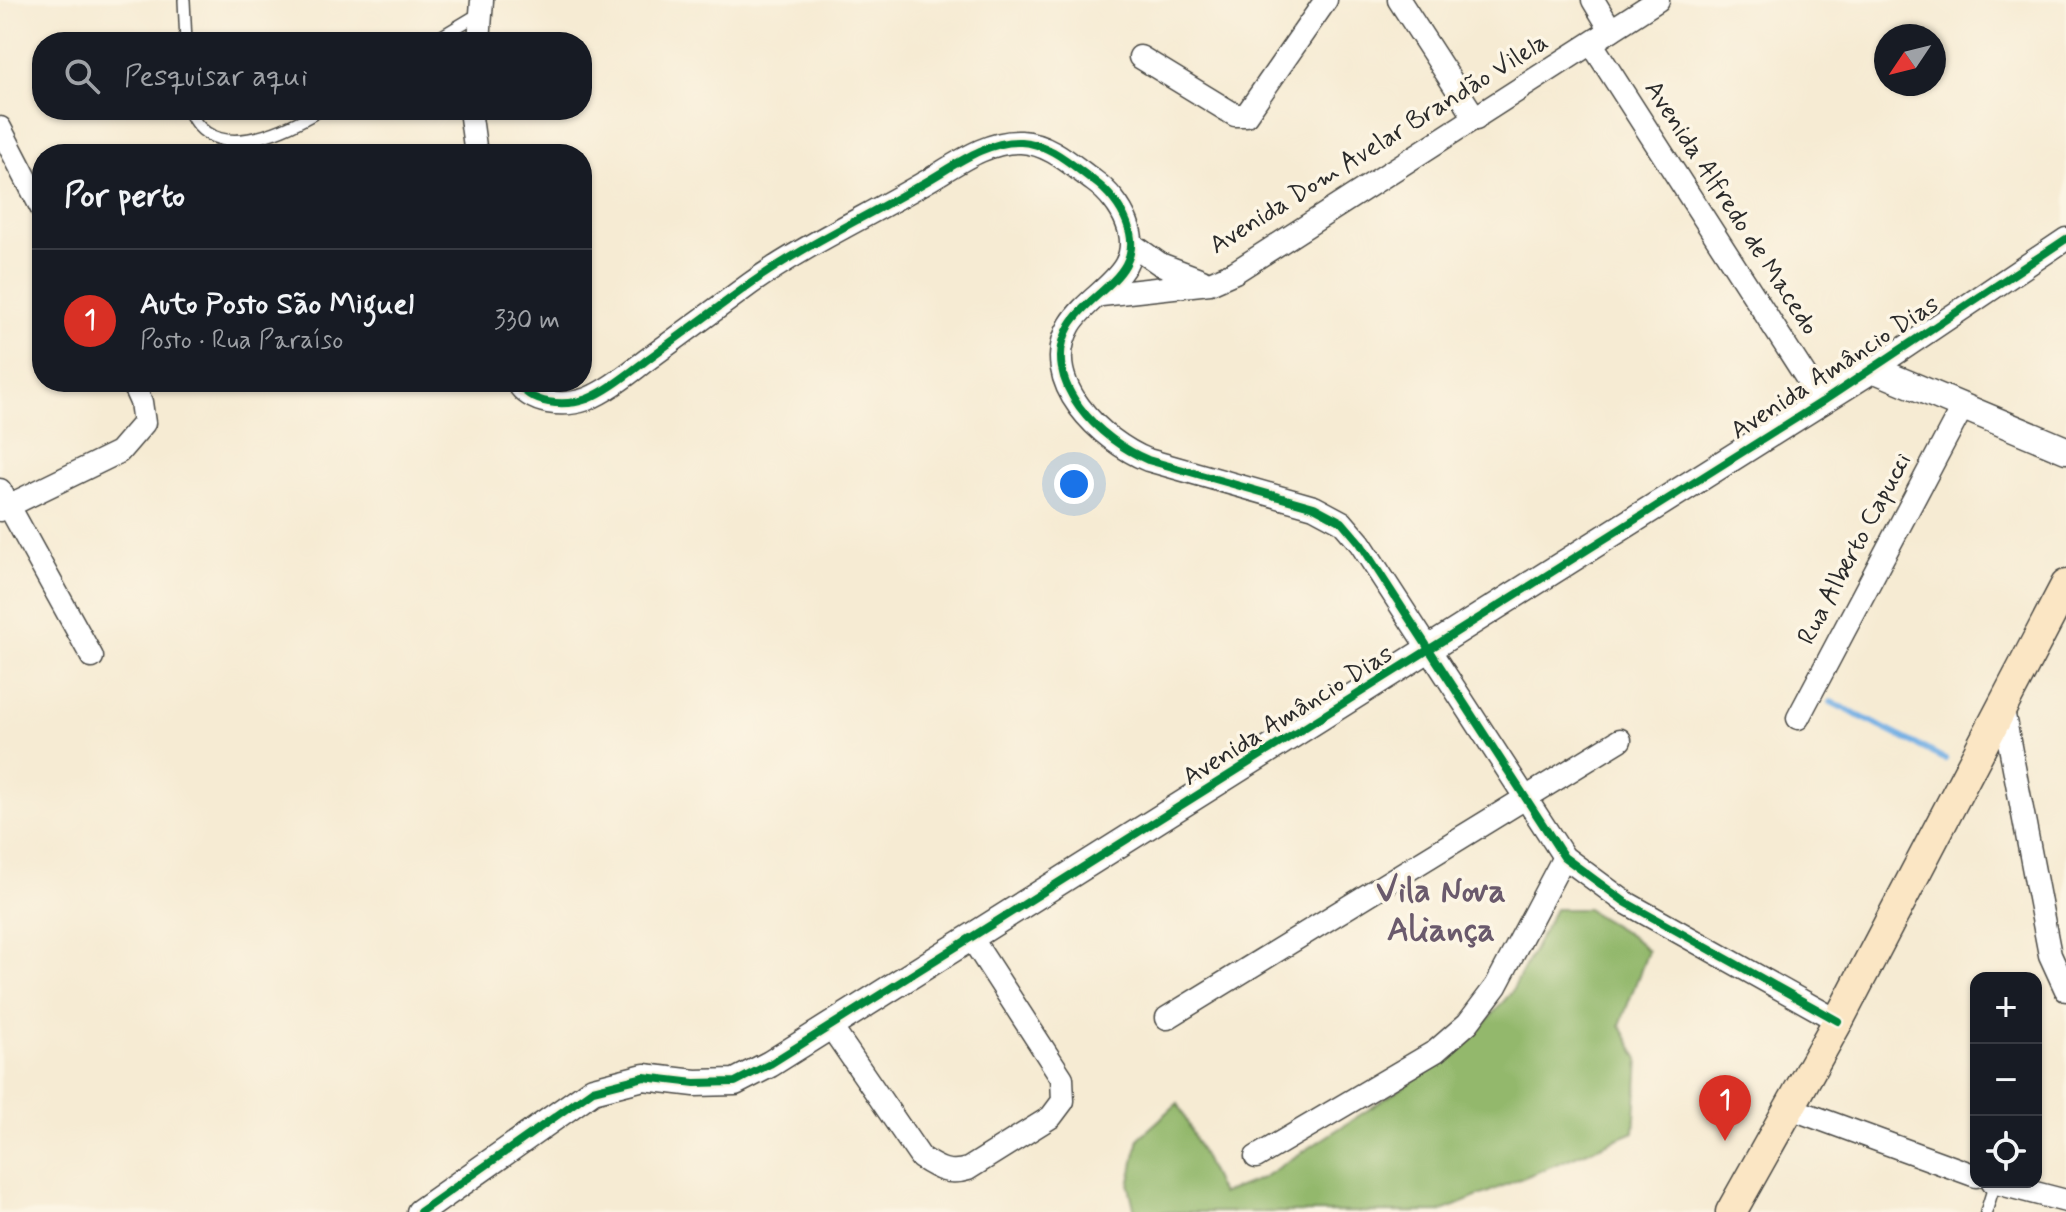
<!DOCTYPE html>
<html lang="pt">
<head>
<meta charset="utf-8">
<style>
	body { margin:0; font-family:Mynerve,sans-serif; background:#20242c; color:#f1f3f6 }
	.controls { position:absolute; right:24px; bottom:24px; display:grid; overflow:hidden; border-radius:16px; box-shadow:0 2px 6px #0004 }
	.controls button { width:72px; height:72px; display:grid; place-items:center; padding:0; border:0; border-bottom:2px solid #363941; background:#171b24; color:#f1f3f6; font:40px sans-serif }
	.compass { position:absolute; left:1874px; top:24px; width:72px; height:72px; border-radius:50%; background:#171b24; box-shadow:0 2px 6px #0004; rotate:235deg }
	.you { position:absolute; left:1074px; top:484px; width:28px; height:28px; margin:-20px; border:6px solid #fff; border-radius:50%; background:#1a73e8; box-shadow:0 0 0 12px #1a73e833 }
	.badge { display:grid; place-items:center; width:52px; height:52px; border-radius:50%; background:#d93025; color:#fff; font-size:26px; font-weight:700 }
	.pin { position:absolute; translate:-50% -66px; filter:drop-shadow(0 2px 4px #0008) }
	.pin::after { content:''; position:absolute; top:42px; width:28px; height:24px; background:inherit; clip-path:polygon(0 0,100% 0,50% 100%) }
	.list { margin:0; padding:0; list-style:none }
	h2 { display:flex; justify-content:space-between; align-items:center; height:104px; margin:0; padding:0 32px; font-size:34px }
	h2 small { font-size:26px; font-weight:400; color:#9ea1a6 }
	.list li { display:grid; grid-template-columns:52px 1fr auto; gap:24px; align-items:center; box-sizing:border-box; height:144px; padding:0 32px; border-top:2px solid #363941 }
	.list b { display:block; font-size:30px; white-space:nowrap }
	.list p { margin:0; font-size:26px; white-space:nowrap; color:#9ea1a6 }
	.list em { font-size:26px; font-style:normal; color:#9ea1a6 }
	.icon { flex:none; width:44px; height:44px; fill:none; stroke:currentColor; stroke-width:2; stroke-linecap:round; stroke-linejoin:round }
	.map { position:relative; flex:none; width:2066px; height:1212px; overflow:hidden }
	.search { position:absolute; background:#171b24; box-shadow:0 2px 6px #0004; left:32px; top:32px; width:560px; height:88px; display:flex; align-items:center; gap:20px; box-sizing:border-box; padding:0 28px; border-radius:32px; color:#9ea1a6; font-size:30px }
	.panel { position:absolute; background:#171b24; box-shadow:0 2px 6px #0004; left:32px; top:144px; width:560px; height:248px; border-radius:32px }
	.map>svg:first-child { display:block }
	.forest { fill:#93b86c; stroke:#5f724c; stroke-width:2 }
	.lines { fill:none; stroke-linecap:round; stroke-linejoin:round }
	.stream { stroke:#72afe4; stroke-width:6 }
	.service-casing { stroke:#494844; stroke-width:14 }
	.minor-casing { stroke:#494844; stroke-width:25 }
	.tertiary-casing { stroke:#494844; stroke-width:29 }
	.secondary-casing { stroke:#494844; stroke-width:33 }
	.service { stroke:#fff; stroke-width:11 }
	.minor { stroke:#fff; stroke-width:22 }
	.tertiary { stroke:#fff; stroke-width:26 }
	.secondary { stroke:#fbe6c4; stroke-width:30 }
	.cycleway-casing { stroke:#fcf5e5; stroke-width:13 }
	.cycleway { stroke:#00873e; stroke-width:8 }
	.labels { text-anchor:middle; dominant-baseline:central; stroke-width:7; stroke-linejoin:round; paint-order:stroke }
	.street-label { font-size:26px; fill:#2b2b2b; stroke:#fcf5e5 }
	.district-label { font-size:34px; font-weight:bold; fill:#6a5a6c; stroke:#fcf5e5 }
</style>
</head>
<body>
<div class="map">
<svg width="2066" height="1212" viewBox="0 0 2066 1212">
	<rect width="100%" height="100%" fill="#fcf5e5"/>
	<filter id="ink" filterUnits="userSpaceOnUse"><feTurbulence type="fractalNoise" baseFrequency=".0125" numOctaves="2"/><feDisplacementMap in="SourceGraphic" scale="16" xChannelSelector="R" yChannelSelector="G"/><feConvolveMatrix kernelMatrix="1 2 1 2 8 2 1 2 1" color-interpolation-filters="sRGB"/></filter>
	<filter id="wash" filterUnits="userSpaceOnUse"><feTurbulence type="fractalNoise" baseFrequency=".006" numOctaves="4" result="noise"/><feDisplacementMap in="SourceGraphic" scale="32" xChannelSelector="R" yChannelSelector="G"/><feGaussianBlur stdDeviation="1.8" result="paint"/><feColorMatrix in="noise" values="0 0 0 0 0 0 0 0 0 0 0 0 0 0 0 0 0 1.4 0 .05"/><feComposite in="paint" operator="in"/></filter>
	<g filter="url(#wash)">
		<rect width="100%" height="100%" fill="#f6ebd3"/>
		<path class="forest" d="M1587,909C1608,924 1630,932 1648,951L1620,1025L1639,1059L1634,1132L1440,1212H1135L1129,1186L1139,1138L1178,1103L1221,1194L1262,1178L1461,1050L1511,993L1555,909Z"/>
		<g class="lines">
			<path class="stream" d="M1831,702L1945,759"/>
		</g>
	</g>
	<g filter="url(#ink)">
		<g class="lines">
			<defs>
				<g id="service">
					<path d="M184,0L186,42"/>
					<path d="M432,42L482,12"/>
					<path d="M189,110C211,166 283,132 320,110"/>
					<path d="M1986,1212L1995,1183"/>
				</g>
				<g id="minor">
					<path d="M1399,0L1476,119"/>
					<path d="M1593,0L1611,30"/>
					<path d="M479,42L482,0"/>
					<path d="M1592,44L1822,402"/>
					<path d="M1140,57L1235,115H1246L1326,0"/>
					<path d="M470,110L476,154"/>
					<path d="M0,128L42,209"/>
					<path d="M1133,245L1160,264L1202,280"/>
					<path d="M1101,295L1210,283L1235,272L1658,0"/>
					<path d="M1873,369L2066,239"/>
					<path d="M517,382C531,405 564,407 587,399C609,390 629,373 648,359C682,334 716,309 750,284C803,246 866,217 922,184C951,168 986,140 1021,142C1049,143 1072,165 1094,181C1108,191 1121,207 1127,223C1147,274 1091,290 1070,325C1037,382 1102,441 1148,460L1314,507L1342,522L1360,543L1564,857L1625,902L1838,1021"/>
					<path d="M0,490L92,657"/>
					<path d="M0,510L119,452L144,423L141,402L132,382"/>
					<path d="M2003,710L2050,955L2066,990"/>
					<path d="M1798,718L1963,406"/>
					<path d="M1167,1018L1620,740"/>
					<path d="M831,1027L921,1158C938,1169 949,1175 968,1169L1051,1117L1063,1101L1062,1078L972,939"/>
					<path d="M1790,1108L1976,1176"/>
					<path d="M1256,1157L1436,1051L1468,1023L1496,986L1564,857"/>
					<path d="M1993,1182L2066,1201"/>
				</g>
				<path id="tertiary" d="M420,1212L593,1090L644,1077L695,1083L735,1082L770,1064L1873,369L2066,450"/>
				<path id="secondary" d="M1731,1212L1838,1021L2066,585"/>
			</defs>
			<use href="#service" class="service-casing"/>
			<use href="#minor" class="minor-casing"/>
			<use href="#tertiary" class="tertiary-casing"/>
			<use href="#secondary" class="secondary-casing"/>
			<use href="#service" class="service"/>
			<use href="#minor" class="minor"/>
			<use href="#tertiary" class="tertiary"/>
			<use href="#secondary" class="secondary"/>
			<defs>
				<g id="cycleway">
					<path d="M517,382C531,405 564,407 587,399C609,390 629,373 648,359C682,334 716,309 750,284C803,246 866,217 922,184C951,168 986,140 1021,142C1049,143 1072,165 1094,181C1108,191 1121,207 1127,223C1147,274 1091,290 1070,325C1037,382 1102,441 1148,460L1314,507L1342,522L1360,543L1564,857L1625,902L1838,1021"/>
					<path d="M420,1212L593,1090L644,1077L695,1083L735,1082L770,1064L1822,402L2066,239"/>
				</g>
			</defs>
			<use href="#cycleway" class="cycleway-casing"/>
			<use href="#cycleway" class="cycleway"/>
		</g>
	</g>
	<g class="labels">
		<g class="street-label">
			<text transform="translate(1379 144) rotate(-32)">Avenida Dom Avelar Brandão Vilela</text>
			<text transform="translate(1731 208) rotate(57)">Avenida Alfredo de Macedo</text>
			<text transform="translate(1835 368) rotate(-33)">Avenida Amâncio Dias</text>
			<text transform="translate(1855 549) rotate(-62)">Rua Alberto Capucci</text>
			<text transform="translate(1288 716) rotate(-32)">Avenida Amâncio Dias</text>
		</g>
		<g class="district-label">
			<text x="1441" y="891">Vila Nova<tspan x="1441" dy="39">Aliança</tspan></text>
		</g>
	</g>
</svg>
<div class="controls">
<button>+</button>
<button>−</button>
<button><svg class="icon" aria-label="locate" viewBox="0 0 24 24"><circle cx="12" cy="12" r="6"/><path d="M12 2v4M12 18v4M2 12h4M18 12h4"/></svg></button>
</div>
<svg class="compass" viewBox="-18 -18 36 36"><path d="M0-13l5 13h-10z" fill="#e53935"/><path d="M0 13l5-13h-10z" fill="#9ea1a6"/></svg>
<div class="you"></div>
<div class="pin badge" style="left:1725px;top:1141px">1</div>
<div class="search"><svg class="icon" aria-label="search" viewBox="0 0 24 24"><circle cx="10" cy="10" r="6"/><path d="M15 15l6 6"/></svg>Pesquisar aqui</div>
<section class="panel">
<h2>Por perto<small></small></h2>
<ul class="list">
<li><span class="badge">1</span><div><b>Auto Posto São Miguel</b><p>Posto · Rua Paraíso</p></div><em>330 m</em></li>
</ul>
</section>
</div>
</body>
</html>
